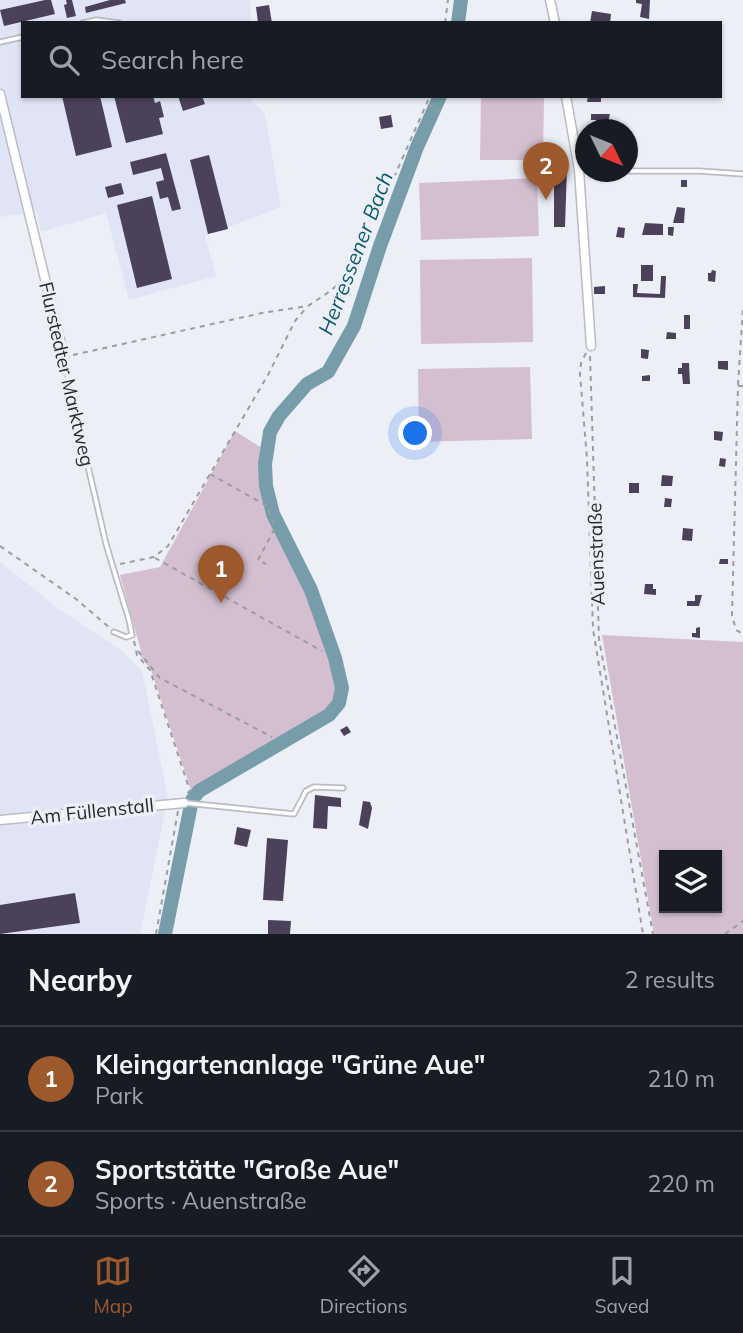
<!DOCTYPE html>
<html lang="en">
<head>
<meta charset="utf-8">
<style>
	body { margin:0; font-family:Mulish,sans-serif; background:#242831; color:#f1f3f6 }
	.controls { position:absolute; right:21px; bottom:21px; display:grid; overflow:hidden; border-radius:0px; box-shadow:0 2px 5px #0004 }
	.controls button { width:63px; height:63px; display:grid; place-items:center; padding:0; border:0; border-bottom:2px solid #363941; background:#171b24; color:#f1f3f6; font:35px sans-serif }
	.compass { position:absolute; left:575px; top:119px; width:63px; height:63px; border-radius:50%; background:#171b24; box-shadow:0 2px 5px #0004; rotate:133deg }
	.you { position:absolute; left:416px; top:434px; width:24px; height:24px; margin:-18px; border:5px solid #fff; border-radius:50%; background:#1a73e8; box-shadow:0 0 0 10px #1a73e833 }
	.badge { display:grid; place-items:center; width:46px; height:46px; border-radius:50%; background:#9d582c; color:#fff; font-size:23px; font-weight:700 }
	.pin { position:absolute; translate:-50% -58px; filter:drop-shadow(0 2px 4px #0008) }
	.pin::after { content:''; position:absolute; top:37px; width:24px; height:21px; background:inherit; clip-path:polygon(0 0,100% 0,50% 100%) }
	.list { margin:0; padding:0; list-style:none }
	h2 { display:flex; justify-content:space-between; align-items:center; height:91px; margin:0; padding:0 28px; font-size:30px }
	h2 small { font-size:23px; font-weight:400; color:#9ea1a6 }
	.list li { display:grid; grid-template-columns:46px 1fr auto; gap:21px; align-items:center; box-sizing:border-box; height:105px; padding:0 28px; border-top:2px solid #363941 }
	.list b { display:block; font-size:26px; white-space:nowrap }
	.list p { margin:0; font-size:23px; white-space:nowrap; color:#9ea1a6 }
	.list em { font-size:23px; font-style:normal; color:#9ea1a6 }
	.icon { flex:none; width:38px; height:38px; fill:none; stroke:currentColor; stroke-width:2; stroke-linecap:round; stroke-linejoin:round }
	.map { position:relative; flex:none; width:743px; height:934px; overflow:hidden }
	.search { position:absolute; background:#171b24; box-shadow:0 2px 5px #0004; left:21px; right:21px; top:21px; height:77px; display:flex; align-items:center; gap:18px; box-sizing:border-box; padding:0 24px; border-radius:0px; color:#9ea1a6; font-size:26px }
	.sheet { height:301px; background:#171b24 }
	nav { display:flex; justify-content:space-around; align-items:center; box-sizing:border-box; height:98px; border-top:2px solid #363941; background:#171b24; font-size:19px; color:#9ea1a6 }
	nav a { display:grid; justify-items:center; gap:4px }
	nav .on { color:#9d582c }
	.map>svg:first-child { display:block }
	.built { fill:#e1e4f4 }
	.green { fill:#d3bfd0; fill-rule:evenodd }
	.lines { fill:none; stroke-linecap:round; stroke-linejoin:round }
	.river { stroke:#779daa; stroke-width:14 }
	.building { fill:#4c415b }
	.lane-casing { stroke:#babbc3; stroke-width:7 }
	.street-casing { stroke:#babbc3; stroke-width:11 }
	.path { stroke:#9b9da3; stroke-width:2; stroke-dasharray:5 5; stroke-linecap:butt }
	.lane { stroke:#fff; stroke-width:3.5 }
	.street { stroke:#fff; stroke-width:8 }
	.labels { text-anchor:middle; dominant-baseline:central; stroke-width:7; stroke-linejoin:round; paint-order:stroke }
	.street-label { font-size:19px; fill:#292a2d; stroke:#edeff7 }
	.water-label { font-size:21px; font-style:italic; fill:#0d596e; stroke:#edeff7 }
</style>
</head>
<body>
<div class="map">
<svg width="743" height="934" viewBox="0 0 743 934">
	<rect width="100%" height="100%" fill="#edeff7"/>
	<g class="built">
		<path d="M0,0H250L251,23H23V96H247L265,114L281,207L205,236L216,276L129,300L106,213L41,232L37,212L0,217Z"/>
		<path d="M0,562L59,609L121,650L142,671L168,797L140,934H0Z"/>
	</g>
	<g class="green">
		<path d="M481,96H544L543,160H480Z"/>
		<path d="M537,178L539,236L421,240L419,183Z"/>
		<path d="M532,258L533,342L421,344L420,260Z"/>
		<path d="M530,367L532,439L419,442L418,369Z"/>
		<path d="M235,431L265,450C265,472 265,493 273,514C287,553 358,665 332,704C323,717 306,722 292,729C258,749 224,769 191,790L151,670L139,654L141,651L120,575L160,567Z"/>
		<path d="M602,635L743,642V934H654ZM664,855H717V908H664Z"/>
	</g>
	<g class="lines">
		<g class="river">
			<path d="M458,23L461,0"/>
			<path d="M165,934L192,800L199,791L329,715L339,703L342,688L335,658L311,590L273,514L266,486L265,464L270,432L279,416L307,384L328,372L354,326L380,246L417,147L440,96"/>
		</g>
	</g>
	<g class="building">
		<path d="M45,0H51L55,14L4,26L0,10Z"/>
		<path d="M66,0H72L76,16L67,18L64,5L67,4Z"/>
		<path d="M110,0H125L126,3L86,13L85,7Z"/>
		<path d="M636,0H650L649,19L640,17L642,4L636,3Z"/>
		<path d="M269,5L272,23H258L256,7Z"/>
		<path d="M592,11L611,14L610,23H590Z"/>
		<path d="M62,96H100L112,147L76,156Z"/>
		<path d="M114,96H153L155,103L160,101L164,117L159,118L163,134L126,143Z"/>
		<path d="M178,96H202L205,104L183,111Z"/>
		<path d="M588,96H601V102H587Z"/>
		<path d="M591,114H610L607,126H596V120H591Z"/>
		<path d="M391,115L393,127L381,129L379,117Z"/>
		<path d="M166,153L181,209L172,211L168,197L160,199L156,182L164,180L161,168L133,175L130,162Z"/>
		<path d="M209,155L228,229L208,234L190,160Z"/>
		<path d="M554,168H567L565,227H554Z"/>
		<rect x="681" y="180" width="6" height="7"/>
		<path d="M121,183L124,194L108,198L105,187Z"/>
		<path d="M152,196L172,279L137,288L117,205Z"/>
		<path d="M677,207L685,208L684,223H673Z"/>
		<path d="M645,223L663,224V235H642Z"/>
		<path d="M618,227L625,228L624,238L616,237Z"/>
		<path d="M668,227H674L673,236L668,235Z"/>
		<rect x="641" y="265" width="12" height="16"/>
		<path d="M712,270L716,271L715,282L708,281V273H711Z"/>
		<path d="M661,276H666L665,298L633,297V284H638L637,293L660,294Z"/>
		<path d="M605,286V294H594V287Z"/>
		<rect x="684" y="315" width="6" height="14"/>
		<path d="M667,332L676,333V339H666Z"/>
		<path d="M641,349L649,350L648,359L641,358Z"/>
		<path d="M718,361H728V370L718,369Z"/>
		<path d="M682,363H689L690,384H683L682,374H678V368H682Z"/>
		<path d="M650,375V381H642V376Z"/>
		<path d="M714,431L723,432L722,441L714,440Z"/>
		<path d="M720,458L726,459L725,467L719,466Z"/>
		<path d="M662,475L673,476L672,486H661Z"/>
		<rect x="629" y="483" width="10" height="10"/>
		<path d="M665,498L672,499L671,507H664Z"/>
		<path d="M683,528L693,529L692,541L682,540Z"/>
		<path d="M720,559H728V564H719Z"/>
		<path d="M645,584H653V589H656V595L644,594Z"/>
		<path d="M695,595H702L699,606H687V601H695Z"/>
		<path d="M700,627V638L692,637V633H696V628Z"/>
		<path d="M347,726L351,732L344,736L340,730Z"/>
		<path d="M315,795L341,798V807L328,806L327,829L313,828Z"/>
		<path d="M363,801L370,802L372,808L368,829L359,825Z"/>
		<path d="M237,827L251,830L247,847L234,844Z"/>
		<path d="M267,838L288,840L283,901L263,900Z"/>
		<path d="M75,893L80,923L0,934V905Z"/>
		<path d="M268,920L291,921L290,934H268Z"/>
	</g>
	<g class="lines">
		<defs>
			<g id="lane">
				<path d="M83,23L96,20L119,23"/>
				<path d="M0,42L23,37"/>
				<path d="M628,171H699L743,174"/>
				<path d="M65,359L74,412L84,449L106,544L129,620L132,635L126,637L114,632"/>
				<path d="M186,803L294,814L306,791L314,787L343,788"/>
			</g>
			<g id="street">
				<path d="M550,0L555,23"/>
				<path d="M0,94L64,357"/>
				<path d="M566,96L579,170L591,346"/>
				<path d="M0,820L184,803"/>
			</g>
		</defs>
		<use href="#lane" class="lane-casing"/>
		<use href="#street" class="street-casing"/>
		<g class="path">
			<path d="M445,23L448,0"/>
			<path d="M429,104L439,111"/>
			<path d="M586,353L581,363L580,374L587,459L593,629L643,934"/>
			<path d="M73,355L262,313L308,306L326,294L349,276L360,256L369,223L379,202L391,184L430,96"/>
			<path d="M590,356L599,639L653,934"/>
			<path d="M738,385L743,309"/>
			<path d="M743,386H738L732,615L736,630L743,634"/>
			<path d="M210,474L267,506L275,528L258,560L266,564"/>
			<path d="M0,546L76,599L111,629"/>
			<path d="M155,558L322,651"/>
			<path d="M120,564L154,557L168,546L269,373L295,321L307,307"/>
			<path d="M134,641L137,655L150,670L190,791L183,796"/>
			<path d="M138,651L160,678L272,737"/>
			<path d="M156,934L178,811"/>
			<path d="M725,934L743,921"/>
		</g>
		<use href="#lane" class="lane"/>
		<use href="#street" class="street"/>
	</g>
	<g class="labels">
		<g class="street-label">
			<text transform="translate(67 374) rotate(77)">Flurstedter Marktweg</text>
			<text transform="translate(596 554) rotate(-92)">Auenstraße</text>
			<text transform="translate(92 811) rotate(-6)">Am Füllenstall</text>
		</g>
		<g class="water-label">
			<text transform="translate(355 253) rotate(-69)">Herressener Bach</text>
		</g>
	</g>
</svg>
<div class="controls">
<button><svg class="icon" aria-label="layers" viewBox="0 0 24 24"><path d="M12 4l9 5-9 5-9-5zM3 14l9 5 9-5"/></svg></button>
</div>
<svg class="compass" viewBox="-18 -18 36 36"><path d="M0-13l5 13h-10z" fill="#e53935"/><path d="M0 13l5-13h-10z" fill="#9ea1a6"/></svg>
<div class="you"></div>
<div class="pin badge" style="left:221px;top:603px">1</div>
<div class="pin badge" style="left:546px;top:200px">2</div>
<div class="search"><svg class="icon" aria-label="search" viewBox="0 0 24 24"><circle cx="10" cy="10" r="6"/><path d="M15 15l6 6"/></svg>Search here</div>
</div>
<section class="sheet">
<h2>Nearby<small>2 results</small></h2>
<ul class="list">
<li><span class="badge">1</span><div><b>Kleingartenanlage &quot;Grüne Aue&quot;</b><p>Park</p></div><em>210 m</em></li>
<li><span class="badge">2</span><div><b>Sportstätte &quot;Große Aue&quot;</b><p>Sports · Auenstraße</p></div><em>220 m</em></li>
</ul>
</section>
<nav>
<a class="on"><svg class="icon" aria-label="map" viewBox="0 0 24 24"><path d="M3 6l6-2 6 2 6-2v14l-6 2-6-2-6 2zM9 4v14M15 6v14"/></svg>Map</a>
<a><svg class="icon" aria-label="directions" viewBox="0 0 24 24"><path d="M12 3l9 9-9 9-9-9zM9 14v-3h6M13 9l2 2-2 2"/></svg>Directions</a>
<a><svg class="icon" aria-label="saved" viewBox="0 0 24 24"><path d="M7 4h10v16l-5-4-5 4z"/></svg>Saved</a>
</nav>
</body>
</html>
